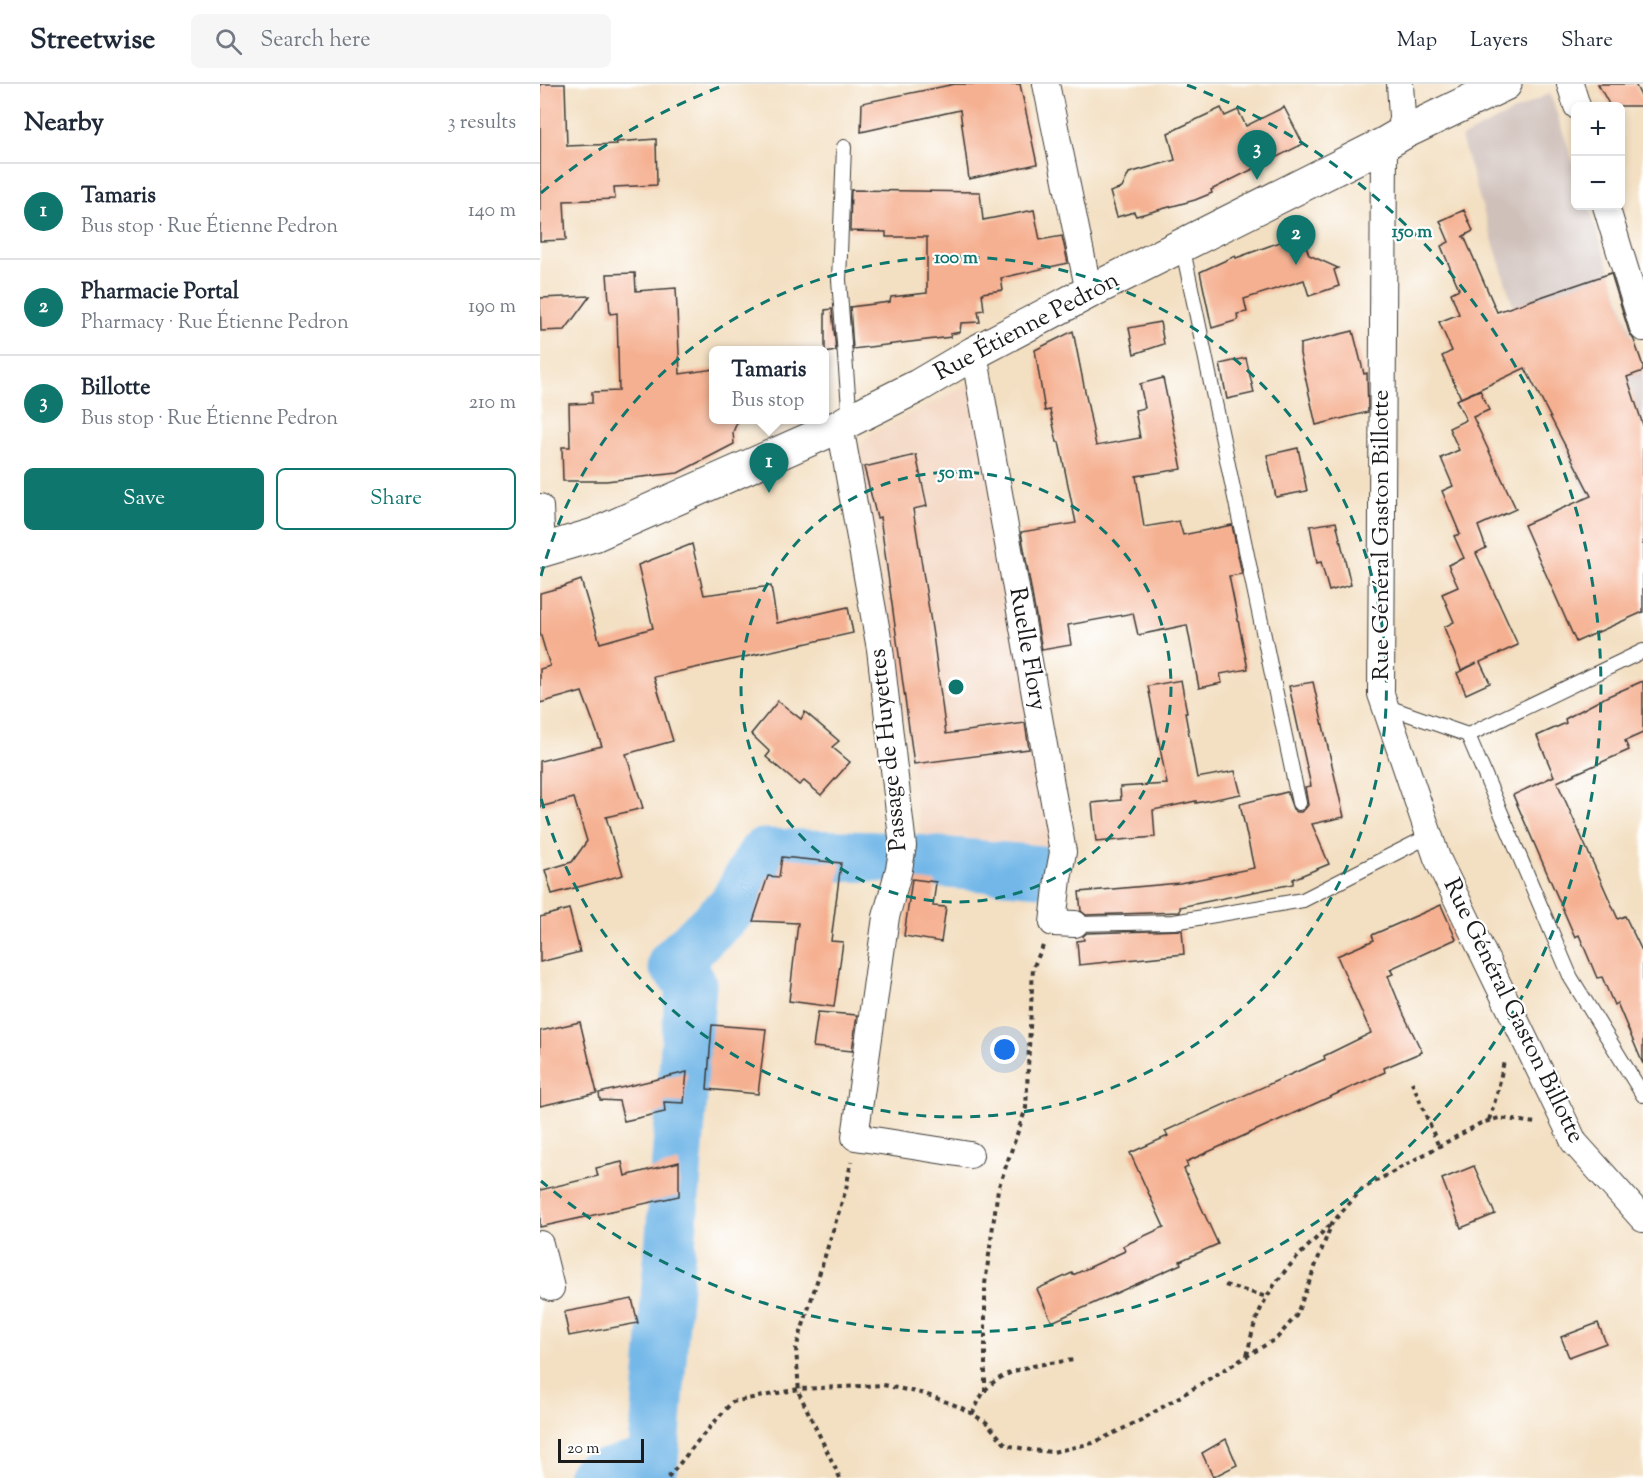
<!DOCTYPE html>
<html lang="en">
<head>
<meta charset="utf-8">
<style>
	body { margin:0; font-family:"Sorts Mill Goudy",serif; background:#f6f6f7; color:#1f2937 }
	.controls { position:absolute; right:18px; top:18px; display:grid; overflow:hidden; border-radius:9px; box-shadow:0 3px 9px #0003 }
	.controls button { width:54px; height:54px; display:grid; place-items:center; padding:0; border:0; border-bottom:2px solid #e0e1e3; background:#fff; color:#1f2937; font:30px sans-serif }
	.scale { position:absolute; left:18px; bottom:15px; width:86px; box-sizing:border-box; padding-left:6px; border:3px solid #1c1c1c; border-top:0; font-size:16px; line-height:21px; white-space:nowrap; color:#1c1c1c; -webkit-text-stroke:4px #fff; paint-order:stroke }
	.you { position:absolute; left:465px; top:966px; width:21px; height:21px; margin:-15px; border:4px solid #fff; border-radius:50%; background:#1a73e8; box-shadow:0 0 0 9px #1a73e833 }
	.badge { display:grid; place-items:center; width:39px; height:39px; border-radius:50%; background:#0f766e; color:#fff; font-size:20px; font-weight:700 }
	.pin { position:absolute; translate:-50% -50px; filter:drop-shadow(0 2px 3px #0008) }
	.pin::after { content:''; position:absolute; top:32px; width:21px; height:18px; background:inherit; clip-path:polygon(0 0,100% 0,50% 100%) }
	.popup { position:absolute; left:169px; top:262px; width:120px; height:78px; box-sizing:border-box; display:grid; place-content:center; border-radius:9px; background:#fff; filter:drop-shadow(0 2px 4px #0005); font-size:20px; white-space:nowrap; color:#747a83 }
	.popup b { font-size:22px; color:#1f2937 }
	.popup::after { content:''; position:absolute; left:50%; top:100%; margin-left:-12px; border:12px solid transparent; border-top-color:#fff }
	.list { margin:0; padding:0; list-style:none }
	h2 { display:flex; justify-content:space-between; align-items:center; height:78px; margin:0; padding:0 24px; font-size:26px }
	h2 small { font-size:20px; font-weight:400; color:#747a83 }
	.list li { display:grid; grid-template-columns:39px 1fr auto; gap:18px; align-items:center; box-sizing:border-box; height:96px; padding:0 24px; border-top:2px solid #e0e1e3 }
	.list b { display:block; font-size:22px; white-space:nowrap }
	.list p { margin:0; font-size:20px; white-space:nowrap; color:#747a83 }
	.list em { font-size:20px; font-style:normal; color:#747a83 }
	.actions { display:flex; gap:12px; padding:18px 24px }
	.actions a { flex:1; padding:14px 0; border:2px solid #0f766e; border-radius:9px; text-align:center; font-size:21px; color:#0f766e }
	.actions .main { background:#0f766e; color:#fff }
	.icon { flex:none; width:33px; height:33px; fill:none; stroke:currentColor; stroke-width:2; stroke-linecap:round; stroke-linejoin:round }
	.map { position:relative; flex:none; width:1103px; height:1394px; overflow:hidden }
	header { display:flex; align-items:center; gap:36px; box-sizing:border-box; height:84px; padding:0 30px; background:#fff; border-bottom:2px solid #e0e1e3 }
	header strong { font-size:28px }
	nav { display:flex; gap:33px; margin-inline-start:auto; font-size:21px }
	.search { width:420px; height:54px; background:#f6f6f7; display:flex; align-items:center; gap:15px; box-sizing:border-box; padding:0 21px; border-radius:9px; color:#747a83; font-size:22px }
	main { display:flex }
	aside { flex:1; background:#fff }
	.map>svg:first-child { display:block }
	.built { fill:#f3d4be }
	.industrial { fill:#cfc0ba }
	.lines { fill:none; stroke-linecap:round; stroke-linejoin:round }
	.river { stroke:#72b7e8; stroke-width:51 }
	.building { fill:#f5b091 }
	.service-casing { stroke:#3c3935; stroke-width:16 }
	.minor-casing { stroke:#3c3935; stroke-width:28 }
	.tertiary-casing { stroke:#3c3935; stroke-width:35 }
	.path { stroke:#3c3935; stroke-width:4; stroke-dasharray:4.5 4.5; stroke-linecap:butt }
	.service { stroke:#fff; stroke-width:14 }
	.minor { stroke:#fff; stroke-width:26 }
	.tertiary { stroke:#fff; stroke-width:33 }
	.ring { fill:none; stroke:#0f766e; stroke-width:3; stroke-dasharray:10 8 }
	.labels { text-anchor:middle; dominant-baseline:central; stroke-width:4.5; stroke-linejoin:round; paint-order:stroke }
	.street-label { font-size:24px; fill:#1c1c1c; stroke:#fff }
	.centre { fill:#0f766e; stroke:#fff; stroke-width:3 }
	.ring-label { font-size:18px; text-anchor:middle; font-weight:bold; fill:#0f766e; stroke:#fff; stroke-width:4.5; stroke-linejoin:round; paint-order:stroke }
</style>
</head>
<body>
<header>
<strong>Streetwise</strong>
<div class="search"><svg class="icon" aria-label="search" viewBox="0 0 24 24"><circle cx="10" cy="10" r="6"/><path d="M15 15l6 6"/></svg>Search here</div>
<nav><a>Map</a><a>Layers</a><a>Share</a></nav>
</header>
<main>
<aside>
<h2>Nearby<small>3 results</small></h2>
<ul class="list">
<li><span class="badge">1</span><div><b>Tamaris</b><p>Bus stop · Rue Étienne Pedron</p></div><em>140 m</em></li>
<li><span class="badge">2</span><div><b>Pharmacie Portal</b><p>Pharmacy · Rue Étienne Pedron</p></div><em>190 m</em></li>
<li><span class="badge">3</span><div><b>Billotte</b><p>Bus stop · Rue Étienne Pedron</p></div><em>210 m</em></li>
</ul>
<div class="actions"><a class="main">Save</a><a>Share</a></div>
</aside>
<div class="map">
<svg width="1103" height="1394" viewBox="0 0 1103 1394">
	<rect width="100%" height="100%" fill="#fff"/>
	<filter id="ink" filterUnits="userSpaceOnUse"><feTurbulence type="fractalNoise" baseFrequency=".0167" numOctaves="2"/><feDisplacementMap in="SourceGraphic" scale="12" xChannelSelector="R" yChannelSelector="G"/><feConvolveMatrix kernelMatrix="1 2 1 2 8 2 1 2 1" color-interpolation-filters="sRGB"/></filter>
	<filter id="wash" filterUnits="userSpaceOnUse"><feTurbulence type="fractalNoise" baseFrequency=".008" numOctaves="4" result="noise"/><feDisplacementMap in="SourceGraphic" scale="24" xChannelSelector="R" yChannelSelector="G"/><feGaussianBlur stdDeviation="1.35" result="paint"/><feColorMatrix in="noise" values="0 0 0 0 0 0 0 0 0 0 0 0 0 0 0 0 0 1.4 0 .05"/><feComposite in="paint" operator="in"/></filter>
	<g filter="url(#wash)">
		<rect width="100%" height="100%" fill="#f3dfc1"/>
		<path class="built" d="M439,296L519,763L507,781L384,770L336,453L314,372L329,351Z"/>
		<path class="industrial" d="M1010,9L1035,84L1036,122H1048L1103,282V530L1003,319L921,54Z"/>
		<g class="lines">
			<path class="river" d="M52,1394L113,1378L151,900L133,879L192,823L223,770L343,773L500,787"/>
		</g>
		<g id="blocks">
			<g class="building">
				<path d="M0,0H25L27,62L77,60L76,58L116,55L117,101L74,103L75,115L24,117L26,156L0,157Z"/>
				<path d="M415,0H480L497,80L429,95L420,26L321,48L322,19Z"/>
				<path d="M1058,0H1095L1103,16V22H1070Z"/>
				<path d="M744,23L763,60L671,106L672,109L655,116L596,132L594,128L577,133L570,108L582,104L589,89L635,76L628,49L681,24L685,32L698,26L706,42Z"/>
				<path d="M311,106L440,108L443,136L494,126L500,156L522,152L528,179L461,194L463,206L442,209L444,226L438,227L440,238L421,239L420,248L410,250L411,253L313,265L310,223L350,218L351,213L387,209V153H346V148L310,147Z"/>
				<path d="M924,126L933,147L922,153L924,152L957,228L1071,189L1089,248L1094,256L1103,282V287L1087,293L1103,341V528L1036,558L984,441L1051,412L985,284L921,314L902,272L912,267L899,238L919,230L911,209L919,205L901,162L909,158L900,137Z"/>
				<path d="M762,150L769,171L798,184L794,186L799,202L769,212L764,196L704,215L707,228L697,230L698,236L672,244L660,188L695,172L696,174Z"/>
				<path d="M95,189L96,207L136,204L140,290L174,285V336H198L193,348L194,360L138,389L66,397H23L22,363H30L29,320L52,319V308L79,307L77,229L70,230L67,190Z"/>
				<path d="M50,212L25,246L1,247L0,214Z"/>
				<path d="M292,225L296,267L285,269V226Z"/>
				<path d="M620,238L624,260L594,270L589,244Z"/>
				<path d="M533,247L556,362L600,354L595,326L605,324L600,300L623,294L642,385L596,392L604,443L639,437L643,451L692,441L702,490L689,492L708,585L680,590L682,599L659,604L647,541L598,551L593,529L528,541L531,561L502,566L481,448L536,439L519,358H517L510,326L505,327L495,266Z"/>
				<path d="M813,247L824,290L827,289L828,328L776,341L760,270V260Z"/>
				<path d="M706,274L714,309L687,315L680,280Z"/>
				<path d="M940,306L949,326L933,333L976,425L938,442L946,464L936,469L978,561L940,578L950,599L926,610L917,589L937,579L921,586L904,543L914,538L902,510L918,503L908,481L924,474L914,452L920,450L902,407L913,402L901,374L919,366L909,344L926,336L916,316Z"/>
				<path d="M758,364L767,407L736,413L727,371Z"/>
				<path d="M376,371L387,422L373,425L393,551L406,650L485,639L489,665L374,680L340,433L337,434L324,383Z"/>
				<path d="M796,438L811,501L789,507L781,478L777,479L770,442Z"/>
				<path d="M152,460L164,511L231,502L237,539L308,523L313,549L114,593L133,657L86,670L103,724L66,733L83,791L12,810L5,786L32,778L47,757L34,714L0,723V677L62,662L42,608L35,610V609L0,619V585L10,582L0,549V509L22,503L41,496L60,559L113,544L98,481Z"/>
				<path d="M641,596L647,629H645L657,694L695,687L701,710L656,719V717L613,726L615,753L556,758L552,719L581,716L580,703L627,700L608,602Z"/>
				<path d="M1103,597V649L1085,657L1089,666L1017,698L1078,835L1085,832L1103,869V980L1077,919L1074,921L1062,893L1057,894L1039,851L1035,853L973,711L1014,692L997,652L1026,639L1025,635L1066,613Z"/>
				<path d="M773,598L804,733L772,740L789,780L753,795V800L640,823V828L546,831L541,827L539,808L640,799L714,784L700,720L747,708L753,725L757,728H761L765,725L768,721L765,703L771,702L749,602Z"/>
				<path d="M238,617L261,635L265,628L299,657L292,663L310,678L281,711L264,697L259,701L226,673L230,668L211,650Z"/>
				<path d="M242,773L301,779L291,857L303,858L294,923L249,917L258,839L213,837L228,792L239,793Z"/>
				<path d="M372,795L396,798L393,822L406,823L401,858L364,852Z"/>
				<path d="M901,821L916,855L850,885L853,890L848,892L864,931L882,968L844,984L845,988L646,1078L648,1083L644,1085L678,1160L640,1177L641,1180L512,1238L497,1205L532,1189L533,1191L585,1167L583,1162L624,1143L590,1069L628,1052L625,1047L785,975L784,972L831,949L797,872L834,856L832,851Z"/>
				<path d="M29,825L40,868L0,878V833Z"/>
				<path d="M642,846L644,870L539,881L537,857L544,856L543,852L547,849Z"/>
				<path d="M278,928L317,931L312,967L273,963Z"/>
				<path d="M40,938L57,1009L0,1022V947Z"/>
				<path d="M172,941L226,945L218,1010L167,1005Z"/>
				<path d="M147,988L144,1019L124,1018L125,1028L84,1037L79,1017L60,1016L59,1009Z"/>
				<path d="M82,1078L85,1092L139,1078V1112L0,1143V1106L58,1092L56,1084Z"/>
				<path d="M934,1082L955,1130L921,1144L902,1095Z"/>
				<path d="M92,1215L98,1239L29,1252L24,1228Z"/>
				<path d="M1058,1239L1066,1259L1029,1273L1021,1253Z"/>
				<path d="M686,1355L697,1381L673,1393L662,1369Z"/>
			</g>
		</g>
	</g>
	<g filter="url(#ink)">
		<use href="#blocks" fill-opacity="0" stroke="#3c3935" stroke-width="1.5"/>
		<g class="lines">
			<defs>
				<g id="service">
					<path d="M304,63L299,196L310,336"/>
					<path d="M642,161L759,719"/>
					<path d="M845,622L928,651L1103,567"/>
					<path d="M928,651L1031,894L1103,1011"/>
					<path d="M535,840L634,838L763,816L889,752"/>
				</g>
				<g id="minor">
					<path d="M506,0L549,208"/>
					<path d="M860,0L863,49"/>
					<path d="M1030,0L1037,22"/>
					<path d="M844,60L841,610L897,774L1029,1047L1034,1058L1103,1135"/>
					<path d="M1066,122L1103,244"/>
					<path d="M434,269L523,768L518,795L513,839L535,840"/>
					<path d="M300,342L340,565L363,762L359,785L346,833L315,1053L430,1071"/>
					<path d="M0,423L2,466"/>
					<path d="M0,1160L11,1204"/>
				</g>
				<path id="tertiary" d="M0,467L54,451L300,342L310,336L378,302L434,269L549,208L844,60L863,49L965,0"/>
			</defs>
			<use href="#service" class="service-casing"/>
			<use href="#minor" class="minor-casing"/>
			<use href="#tertiary" class="tertiary-casing"/>
			<g class="path">
				<path d="M872,998L899,1063"/>
				<path d="M949,1036L957,1010L964,977"/>
				<path d="M685,1201L727,1213"/>
				<path d="M707,1271C710,1259 712,1246 717,1234C731,1196 761,1169 790,1141"/>
				<path d="M445,1308V1200L458,1105L486,1024L493,884L503,862"/>
				<path d="M432,1330C436,1323 439,1316 443,1309C463,1282 504,1280 534,1276"/>
				<path d="M128,1394L157,1358L192,1318L259,1305L343,1301L385,1310L420,1323L446,1338L466,1361L490,1366L513,1368L553,1359L601,1336L737,1254L756,1232L792,1139L822,1105L941,1039L959,1034L996,1039"/>
				<path d="M300,1394L259,1309L256,1264L306,1105L311,1078"/>
			</g>
			<use href="#service" class="service"/>
			<use href="#minor" class="minor"/>
			<use href="#tertiary" class="tertiary"/>
		</g>
	</g>
	<g class="ring">
		<circle cx="416" cy="603" r="215"/>
		<path d="M1 492A430 430 0 1 1 1 714"/>
		<path d="M1 109A645 645 0 0 1 185 1M647 1A645 645 0 1 1 1 1097"/>
	</g>
	<g class="labels">
		<g class="street-label">
			<text transform="translate(487 243) rotate(-28)">Rue Étienne Pedron</text>
			<text transform="translate(842 451) rotate(-90)">Rue Général Gaston Billotte</text>
			<text transform="translate(487 565) rotate(80)">Ruelle Flory</text>
			<text transform="translate(349 666) rotate(-96)">Passage de Huyettes</text>
			<text transform="translate(973 927) rotate(64)">Rue Général Gaston Billotte</text>
		</g>
	</g>
	<circle cx="416" cy="603" r="9" class="centre"/>
	<g class="ring-label">
		<text x="872" y="153">150 m</text>
		<text x="416" y="179">100 m</text>
		<text x="416" y="394">50 m</text>
	</g>
</svg>
<div class="controls">
<button>+</button>
<button>−</button>
</div>
<div class="scale">20 m</div>
<div class="you"></div>
<div class="pin badge" style="left:229px;top:409px">1</div>
<div class="popup"><b>Tamaris</b>Bus stop</div>
<div class="pin badge" style="left:756px;top:181px">2</div>
<div class="pin badge" style="left:717px;top:96px">3</div>
</div>
</main>
</body>
</html>
